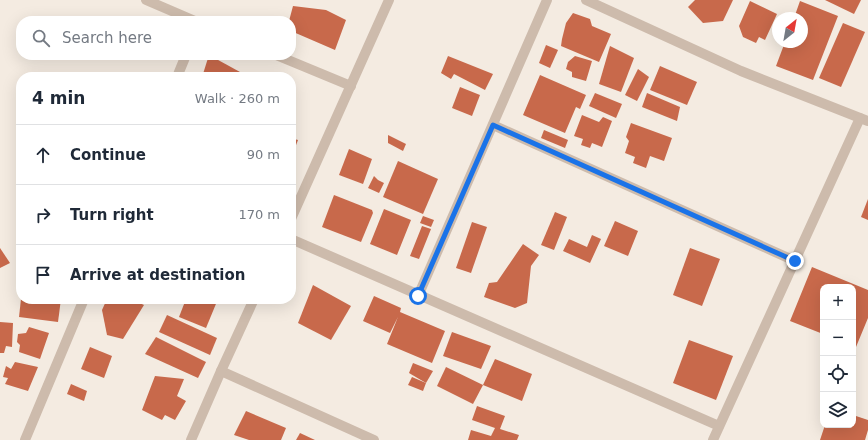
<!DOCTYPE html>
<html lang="en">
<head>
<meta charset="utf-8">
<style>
	body { margin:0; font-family:"DejaVu Sans",sans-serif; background:#f2f2f3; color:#1f2937 }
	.controls { position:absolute; right:12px; bottom:12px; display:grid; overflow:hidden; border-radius:8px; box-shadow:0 4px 16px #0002 }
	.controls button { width:36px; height:36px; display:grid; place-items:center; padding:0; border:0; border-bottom:1px solid #e0e1e3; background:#fff; color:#1f2937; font:20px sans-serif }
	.compass { position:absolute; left:772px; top:12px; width:36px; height:36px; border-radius:50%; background:#fff; box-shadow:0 4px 16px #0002; rotate:31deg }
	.stop { position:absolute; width:12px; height:12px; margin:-9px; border:3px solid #1a73e8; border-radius:50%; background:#fff }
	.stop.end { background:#1a73e8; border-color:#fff; box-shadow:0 1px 4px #0008 }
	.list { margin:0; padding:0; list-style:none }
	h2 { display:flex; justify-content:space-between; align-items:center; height:52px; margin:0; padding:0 16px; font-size:17px }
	h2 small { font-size:13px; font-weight:400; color:#747a83 }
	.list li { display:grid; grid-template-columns:26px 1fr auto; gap:12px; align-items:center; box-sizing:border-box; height:60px; padding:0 16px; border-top:1px solid #e0e1e3 }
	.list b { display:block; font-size:15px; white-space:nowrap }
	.list em { font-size:13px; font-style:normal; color:#747a83 }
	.icon { flex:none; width:22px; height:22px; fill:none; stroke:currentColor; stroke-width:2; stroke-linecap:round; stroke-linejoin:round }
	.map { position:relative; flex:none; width:868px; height:440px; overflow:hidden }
	.search { position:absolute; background:#fff; box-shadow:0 4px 16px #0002; left:16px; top:16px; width:280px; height:44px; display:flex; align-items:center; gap:10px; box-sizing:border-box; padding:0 14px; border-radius:16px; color:#747a83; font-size:15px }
	.panel { position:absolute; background:#fff; box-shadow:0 4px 16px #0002; left:16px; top:72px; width:280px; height:232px; border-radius:16px }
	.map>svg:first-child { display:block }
	.building { fill:#c8694b }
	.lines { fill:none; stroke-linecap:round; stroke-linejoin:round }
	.street { stroke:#cdbbac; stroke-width:10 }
	.route { stroke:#1a73e8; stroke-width:5 }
</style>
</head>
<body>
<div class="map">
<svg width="868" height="440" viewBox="0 0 868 440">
	<rect width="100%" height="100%" fill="#f4ebe1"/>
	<g class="building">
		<path d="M695,0H733L723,21L703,23L688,7Z"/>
		<path d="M825,0H861L854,14Z"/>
		<path d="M750,1L777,14L765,40L759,37L756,43L743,37L739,26Z"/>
		<path d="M800,1L838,16L813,80L776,66L785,42H802V18H794Z"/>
		<path d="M293,6L326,10L346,20L335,50L291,31V21H289Z"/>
		<path d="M573,13L590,19L592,26L611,34L599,62L561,46L562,39L566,23Z"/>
		<path d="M843,23L865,32L841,87L819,78Z"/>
		<path d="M546,45L558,50L550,68L539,63Z"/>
		<path d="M610,46L634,58L621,92L599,84Z"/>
		<path d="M209,55L240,72L239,77H202Z"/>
		<path d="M448,56L493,74L485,90L454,74L451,79L441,73Z"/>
		<path d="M575,56L592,61L586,81L572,77V72L566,69L568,62Z"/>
		<path d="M660,66L697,82L687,105L650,90Z"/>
		<path d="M638,69L649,77L637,101L625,95Z"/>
		<path d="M540,75L586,95L580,109L576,107L565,133L523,115Z"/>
		<path d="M460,87L480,95L472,116L452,108Z"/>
		<path d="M595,93L622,104L616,118L589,106Z"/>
		<path d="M647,93L680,107L677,121L642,107Z"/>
		<path d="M582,115L599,122L603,117L612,121L602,147L592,143L590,148L581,145L583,139L574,136Z"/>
		<path d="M631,123L672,138L664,161L650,156L646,168L633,163L635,157L625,153L629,141L626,137Z"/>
		<path d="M544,130L568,140L565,148L541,138Z"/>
		<path d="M388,135L406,144L403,151L388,143Z"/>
		<path d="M291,138L298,140L291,158Z"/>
		<path d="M349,149L372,159L363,184L339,175Z"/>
		<path d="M398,161L438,179L423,214L383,197Z"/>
		<path d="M374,176L378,180L384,183L379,193L368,188Z"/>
		<path d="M334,195L372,210L373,213L361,242L322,227Z"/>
		<path d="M868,199V220L861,217Z"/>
		<path d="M384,209L411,220L397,255L370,244Z"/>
		<path d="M555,212L567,217L554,250L541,245Z"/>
		<path d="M423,216L434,220L431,227L420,223Z"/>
		<path d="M615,221L638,231L628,256L604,246Z"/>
		<path d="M472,222L487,227L471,273L456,268Z"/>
		<path d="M422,226L431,229L419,259L410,256Z"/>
		<path d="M592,235L601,239L590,263L563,251L569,239L587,247Z"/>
		<path d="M523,244L539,255L531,266L527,303L515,308L484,297L489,283L497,282Z"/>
		<path d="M0,248L10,263L0,268Z"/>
		<path d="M690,248L720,259L702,306L673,295Z"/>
		<path d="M812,267L868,290V318L856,347L853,346V287H823V334L790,321Z"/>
		<path d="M313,285L351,306L331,340L298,323Z"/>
		<path d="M374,296L401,308L400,312L445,331L432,363L387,344L398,317L390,333L363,321Z"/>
		<path d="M21,299H61L58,322L19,317Z"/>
		<path d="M107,299H131L144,305L123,339L107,335L102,310Z"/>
		<path d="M186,299H218L206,328L179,317Z"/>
		<path d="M167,315L217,338L210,355L159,332Z"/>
		<path d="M0,322L13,323L12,347L6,346L4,353H0Z"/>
		<path d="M29,327L49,333L40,359L19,352L20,345L17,342L18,334L26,333Z"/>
		<path d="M452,332L491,346L481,369L443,356Z"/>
		<path d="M156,337L206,362L198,378L145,354Z"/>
		<path d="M689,340L733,356L716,400L673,383Z"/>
		<path d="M90,347L112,356L104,378L81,369Z"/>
		<path d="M495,359L532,374L522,401L483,385Z"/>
		<path d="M15,362L38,367L28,391L5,384L8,378L3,377L6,366L11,369Z"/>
		<path d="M413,363L433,371L426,383L409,373Z"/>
		<path d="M446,367L483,385L473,404L437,386Z"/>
		<path d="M155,376L184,379L177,396L186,401L175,420L165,415L162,420L142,410Z"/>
		<path d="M412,377L426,383L423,391L408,385Z"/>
		<path d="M71,384L87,391L84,401L67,394Z"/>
		<path d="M477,406L505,416L500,429L519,435L517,440H468L471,430L491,436L495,428L472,420Z"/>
		<path d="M246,411L286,428L281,440H249L234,435Z"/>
		<path d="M853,415L868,420V430L865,440H820L825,425H853Z"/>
		<path d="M300,433L315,440H296Z"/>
	</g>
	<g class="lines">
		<g class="street">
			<path d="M146,0L195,21"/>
			<path d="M586,0L741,71L868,121"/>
			<path d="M276,55L351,86"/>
			<path d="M177,77L186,55"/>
			<path d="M493,125L795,261"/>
			<path d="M291,219L389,0"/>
			<path d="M291,239L719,426"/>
			<path d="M418,296L547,0"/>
			<path d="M221,371L374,440"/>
			<path d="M25,440L84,299"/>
			<path d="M191,440L221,371L254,299"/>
			<path d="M713,440L860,118"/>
		</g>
	</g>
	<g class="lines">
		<path class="route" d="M418,296L493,125L795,261"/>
	</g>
</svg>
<div class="controls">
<button>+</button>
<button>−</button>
<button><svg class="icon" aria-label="locate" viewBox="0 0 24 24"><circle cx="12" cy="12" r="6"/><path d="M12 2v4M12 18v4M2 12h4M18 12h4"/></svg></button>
<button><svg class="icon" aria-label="layers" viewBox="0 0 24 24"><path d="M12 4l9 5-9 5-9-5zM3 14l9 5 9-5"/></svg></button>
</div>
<svg class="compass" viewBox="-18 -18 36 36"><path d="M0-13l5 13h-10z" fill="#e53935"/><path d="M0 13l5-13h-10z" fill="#747a83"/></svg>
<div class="stop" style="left:418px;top:296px"></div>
<div class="stop end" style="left:795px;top:261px"></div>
<div class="search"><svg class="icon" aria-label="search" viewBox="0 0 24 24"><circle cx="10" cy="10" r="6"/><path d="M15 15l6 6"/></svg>Search here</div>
<section class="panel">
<h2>4 min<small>Walk · 260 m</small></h2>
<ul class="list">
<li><svg class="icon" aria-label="ahead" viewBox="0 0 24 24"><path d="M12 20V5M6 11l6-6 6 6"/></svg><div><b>Continue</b></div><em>90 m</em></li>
<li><svg class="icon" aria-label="right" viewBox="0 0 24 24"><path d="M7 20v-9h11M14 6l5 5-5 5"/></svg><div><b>Turn right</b></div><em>170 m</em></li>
<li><svg class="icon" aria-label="arrive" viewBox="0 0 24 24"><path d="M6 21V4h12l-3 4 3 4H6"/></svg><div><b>Arrive at destination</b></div></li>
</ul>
</section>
</div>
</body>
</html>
